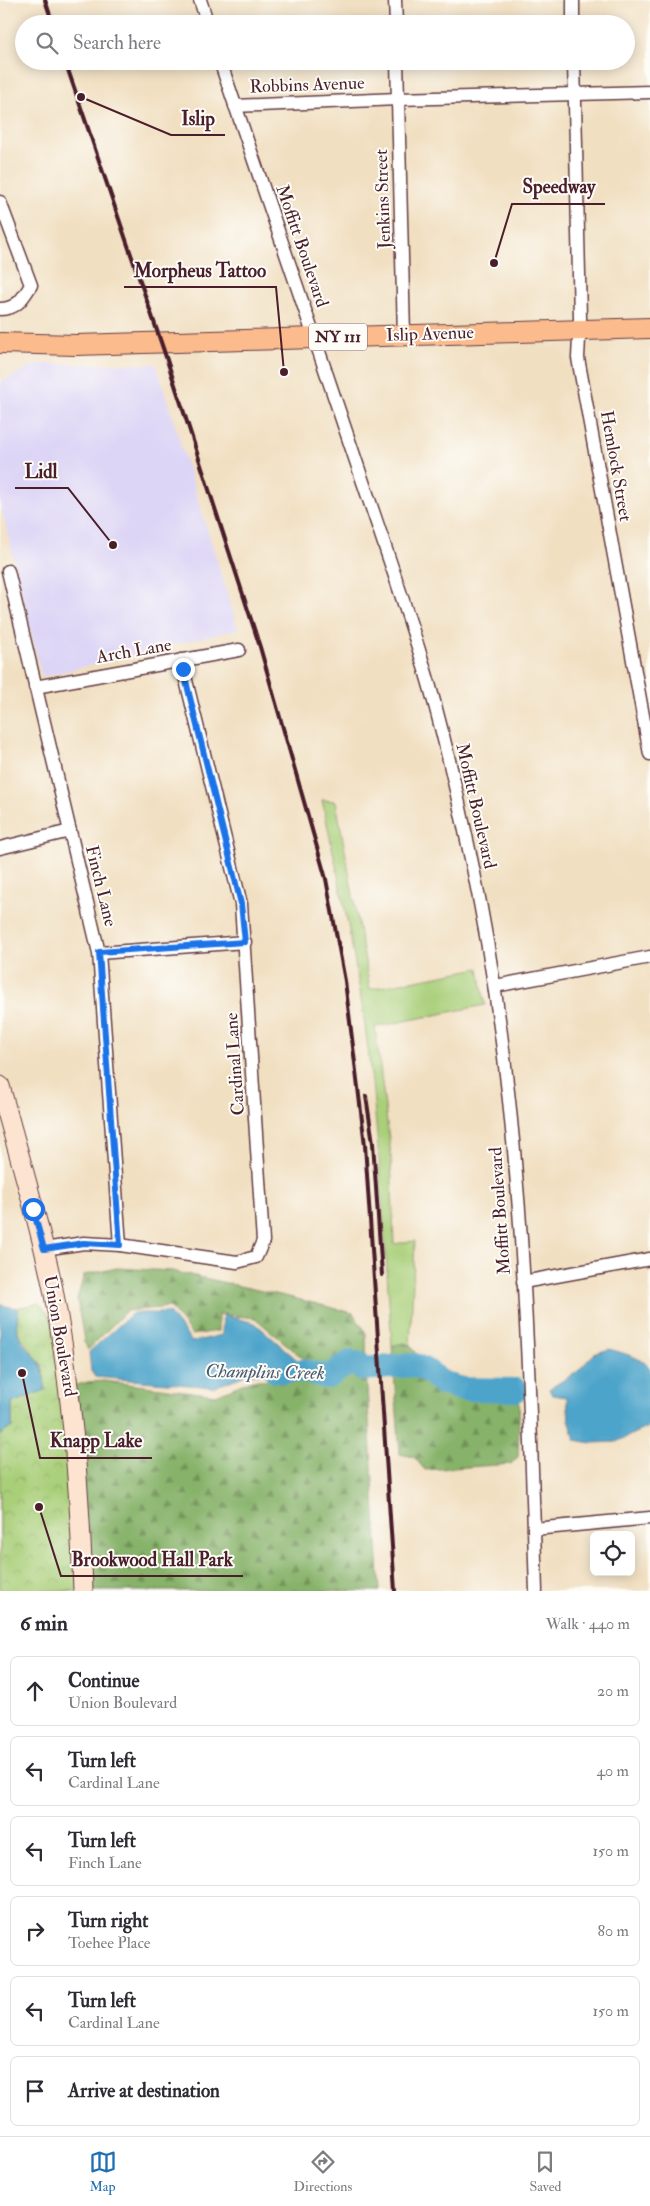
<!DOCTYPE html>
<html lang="en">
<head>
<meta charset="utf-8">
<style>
	body { margin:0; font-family:"IM FELL Double Pica",serif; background:#f7f7f7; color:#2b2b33 }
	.controls { position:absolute; right:15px; bottom:15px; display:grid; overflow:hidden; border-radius:8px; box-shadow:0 2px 12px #0003 }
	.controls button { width:45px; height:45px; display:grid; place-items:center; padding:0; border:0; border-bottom:1px solid #e1e1e2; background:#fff; color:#2b2b33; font:25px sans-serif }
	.stop { position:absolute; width:15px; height:15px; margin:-11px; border:4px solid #1a73e8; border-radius:50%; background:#fff }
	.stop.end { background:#1a73e8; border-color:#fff; box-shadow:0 1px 5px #0008 }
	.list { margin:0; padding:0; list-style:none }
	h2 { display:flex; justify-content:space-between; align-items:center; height:65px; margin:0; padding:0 20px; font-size:21px }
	h2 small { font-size:16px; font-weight:400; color:#7c7c81 }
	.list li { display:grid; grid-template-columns:32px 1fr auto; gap:15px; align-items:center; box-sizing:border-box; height:70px; margin:0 10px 10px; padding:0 10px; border:1px solid #e1e1e2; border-radius:8px }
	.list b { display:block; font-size:19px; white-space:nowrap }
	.list p { margin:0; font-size:16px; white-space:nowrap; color:#7c7c81 }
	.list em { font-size:16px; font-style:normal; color:#7c7c81 }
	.icon { flex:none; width:28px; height:28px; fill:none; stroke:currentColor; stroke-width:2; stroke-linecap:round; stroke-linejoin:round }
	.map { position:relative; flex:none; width:650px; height:1591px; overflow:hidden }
	.search { position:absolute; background:#fff; box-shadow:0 2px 12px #0003; left:15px; right:15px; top:15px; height:55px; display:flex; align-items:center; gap:12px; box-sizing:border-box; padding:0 18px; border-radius:28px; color:#7c7c81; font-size:19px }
	.sheet { height:545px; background:#fff }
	nav { display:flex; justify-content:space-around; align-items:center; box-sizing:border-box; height:70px; border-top:1px solid #e1e1e2; background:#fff; font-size:14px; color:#7c7c81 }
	nav a { display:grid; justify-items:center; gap:2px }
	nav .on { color:#1f6fb2 }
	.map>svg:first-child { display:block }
	.built { fill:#ddd5f6 }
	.green { fill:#a9cf79; stroke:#7a7752 }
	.forest { fill:url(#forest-firs); stroke:#68684a }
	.park { fill:url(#park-crowns); stroke:#7a7752 }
	.water { fill:#4da4ca; stroke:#4c627a }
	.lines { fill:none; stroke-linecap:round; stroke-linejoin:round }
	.river { stroke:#4da4ca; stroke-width:24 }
	.street-casing { stroke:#633c42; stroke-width:15 }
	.secondary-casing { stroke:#633c42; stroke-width:21 }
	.primary-casing { stroke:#633c42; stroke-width:22 }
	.street { stroke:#fff; stroke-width:12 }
	.secondary { stroke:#fde4d1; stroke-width:19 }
	.primary { stroke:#fbbb8d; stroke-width:20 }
	.rail { stroke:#4a1f2b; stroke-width:4 }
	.route { stroke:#1a73e8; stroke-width:6 }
	.labels { text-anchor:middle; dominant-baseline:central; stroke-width:4; stroke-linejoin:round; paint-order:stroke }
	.shield { fill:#fdfcf7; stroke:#806168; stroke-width:1 }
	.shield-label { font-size:16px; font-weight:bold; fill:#4a1f2b }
	.street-label { font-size:18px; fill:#4a1f2b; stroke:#fdfcf7 }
	.water-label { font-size:19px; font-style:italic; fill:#4b5b73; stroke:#fdfcf7 }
	.leader { fill:none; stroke:#4a1f2b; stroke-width:2 }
	.callout-dot { fill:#4a1f2b; stroke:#fdfcf7; stroke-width:2 }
	.callout-label { font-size:19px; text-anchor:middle; font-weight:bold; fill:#4a1f2b; stroke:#fdfcf7; stroke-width:4; stroke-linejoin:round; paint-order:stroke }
</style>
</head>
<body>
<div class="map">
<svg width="650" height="1591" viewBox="0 0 650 1591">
	<defs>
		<pattern id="forest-firs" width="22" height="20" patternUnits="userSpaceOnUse" patternTransform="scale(1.25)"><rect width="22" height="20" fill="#86b269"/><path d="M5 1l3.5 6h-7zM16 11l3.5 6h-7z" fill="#709057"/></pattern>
		<pattern id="park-crowns" width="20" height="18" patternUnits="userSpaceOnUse" patternTransform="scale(1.25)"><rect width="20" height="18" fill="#a9cf79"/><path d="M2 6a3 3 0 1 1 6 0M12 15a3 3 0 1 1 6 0" fill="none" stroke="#93b169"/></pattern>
	</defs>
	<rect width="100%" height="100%" fill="#fdfcf7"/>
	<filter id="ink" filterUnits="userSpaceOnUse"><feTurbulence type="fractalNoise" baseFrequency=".02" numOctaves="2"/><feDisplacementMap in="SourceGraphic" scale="10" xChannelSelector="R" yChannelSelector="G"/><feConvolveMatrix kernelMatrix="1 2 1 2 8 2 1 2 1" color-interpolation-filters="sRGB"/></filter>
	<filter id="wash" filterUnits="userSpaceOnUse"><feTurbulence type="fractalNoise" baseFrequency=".0096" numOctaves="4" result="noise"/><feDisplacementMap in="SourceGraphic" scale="20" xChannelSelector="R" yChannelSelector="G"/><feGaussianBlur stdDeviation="1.12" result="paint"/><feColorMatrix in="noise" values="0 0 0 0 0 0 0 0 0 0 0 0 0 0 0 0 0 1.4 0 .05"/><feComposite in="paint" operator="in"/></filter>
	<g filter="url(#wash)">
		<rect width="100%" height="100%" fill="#f1dfc1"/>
		<path class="built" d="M37,364H156L238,629L42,677L0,502V382Z"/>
		<path class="green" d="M322,800L336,801L370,989L479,968L485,1005L375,1027L391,1155L394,1244L415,1241L410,1345L404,1343L392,1346C384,1234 379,1122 363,1011C352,940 337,870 322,800Z"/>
		<g class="forest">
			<path d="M117,1268L172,1271L289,1297L353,1313L366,1333L367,1389L380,1591H0V1443L46,1393L88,1382L104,1381L216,1395L252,1380L309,1379L311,1365L255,1318L218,1314V1331L192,1335L170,1307L126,1311L88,1350L84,1341L77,1299L84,1275Z"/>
			<path d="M404,1343L410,1345L419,1358L454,1375L478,1381L520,1384L518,1457L511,1464L425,1470L414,1457L400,1454L392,1346Z"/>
		</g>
		<path class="park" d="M39,1303L59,1327L83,1591H0V1435L12,1427V1403L45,1390L43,1368L18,1332V1308Z"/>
		<g class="water">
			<path d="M0,1305L18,1308C18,1315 16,1326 18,1333C30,1359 45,1355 45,1390L12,1403V1427L0,1435Z"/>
			<path d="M133,1313H169L192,1342L222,1335L223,1315L255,1323L311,1372L248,1374L214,1387L95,1377L91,1371L89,1352Z"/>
			<path d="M609,1349C622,1353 642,1357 650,1368V1426L616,1442L592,1443L575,1440L569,1419L567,1397L552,1395L549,1389L577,1372L594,1354Z"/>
		</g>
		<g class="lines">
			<path class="river" d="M276,1371H304L328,1377L350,1362L359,1364L362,1369L415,1365L429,1372L442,1383L462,1389L516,1390"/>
		</g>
	</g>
	<g filter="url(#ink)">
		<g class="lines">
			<defs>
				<g id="street">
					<path d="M200,0L208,24"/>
					<path d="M395,0L396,24"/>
					<path d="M573,0V24"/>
					<path d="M220,61C267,199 314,335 360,473C381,535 403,598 422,660C443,728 458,798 473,868C523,1105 528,1349 536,1591"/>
					<path d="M397,61L404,335"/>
					<path d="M574,61L580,318L578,358L650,754"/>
					<path d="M235,106L398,99L650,92"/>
					<path d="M0,202L31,285C23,298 17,309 0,309"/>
					<path d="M8,571L99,953L120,1245"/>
					<path d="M35,687L239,650"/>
					<path d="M0,848L70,831"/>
					<path d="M99,953L245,942"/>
					<path d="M495,986L650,957"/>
					<path d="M44,1249L84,1243L120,1245L237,1262L256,1257L263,1241L241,904L181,660"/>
					<path d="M523,1282L650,1259"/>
					<path d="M534,1529L650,1518"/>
				</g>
				<path id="secondary" d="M0,1086C18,1153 39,1220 53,1289C72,1389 80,1489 83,1591"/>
				<path id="primary" d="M0,343L76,345L650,328"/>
			</defs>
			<use href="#street" class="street-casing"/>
			<use href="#secondary" class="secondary-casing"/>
			<use href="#primary" class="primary-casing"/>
			<use href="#street" class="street"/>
			<use href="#secondary" class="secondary"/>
			<use href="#primary" class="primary"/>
			<g class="rail">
				<path d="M45,0L53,24"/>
				<path d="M65,61L164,351L260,647L326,879L345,981L365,1145L395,1591"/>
				<path d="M366,1096L373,1143L382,1275"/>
			</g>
		</g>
	</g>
	<g class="lines" filter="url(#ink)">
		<path class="route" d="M33,1209L44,1249L84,1243L120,1245L99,952L245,942L241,904L183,669"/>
	</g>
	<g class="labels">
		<rect class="shield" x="309" y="323.5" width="58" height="27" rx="4"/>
		<g class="shield-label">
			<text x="338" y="337">NY 111</text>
		</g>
		<g class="street-label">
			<text transform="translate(307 85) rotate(-2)">Robbins Avenue</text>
			<text transform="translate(383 199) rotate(-92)">Jenkins Street</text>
			<text transform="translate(302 246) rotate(71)">Moffitt Boulevard</text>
			<text transform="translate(430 334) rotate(-2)">Islip Avenue</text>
			<text transform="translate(616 466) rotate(80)">Hemlock Street</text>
			<text transform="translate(134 651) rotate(-10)">Arch Lane</text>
			<text transform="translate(476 806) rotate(77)">Moffitt Boulevard</text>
			<text transform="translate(101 886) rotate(76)">Finch Lane</text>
			<text transform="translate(235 1064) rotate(-94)">Cardinal Lane</text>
			<text transform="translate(500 1211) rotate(-94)">Moffitt Boulevard</text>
			<text transform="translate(60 1336) rotate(80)">Union Boulevard</text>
		</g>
		<g class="water-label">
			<text transform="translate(265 1372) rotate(1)">Champlins Creek</text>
		</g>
	</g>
	<path class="leader" d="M81 97L171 135H225M494 263L512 204H605M284 372L276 287H124M113 545L68 488H15M22 1373L40 1458H152M39 1507L61 1576H243"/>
	<g class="callout-dot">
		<circle cx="81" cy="97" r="5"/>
		<circle cx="494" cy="263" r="5"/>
		<circle cx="284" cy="372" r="5"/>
		<circle cx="113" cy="545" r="5"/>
		<circle cx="22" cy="1373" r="5"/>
		<circle cx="39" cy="1507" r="5"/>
	</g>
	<g class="callout-label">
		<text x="198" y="125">Islip</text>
		<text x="559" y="193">Speedway</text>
		<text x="200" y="277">Morpheus Tattoo</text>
		<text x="41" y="478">Lidl</text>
		<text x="96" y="1447">Knapp Lake</text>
		<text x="152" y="1566">Brookwood Hall Park</text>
	</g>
</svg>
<div class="controls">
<button><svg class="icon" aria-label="locate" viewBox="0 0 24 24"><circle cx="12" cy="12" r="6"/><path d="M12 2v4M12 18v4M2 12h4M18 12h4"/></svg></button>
</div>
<div class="stop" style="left:33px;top:1209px"></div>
<div class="stop end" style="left:183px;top:669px"></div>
<div class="search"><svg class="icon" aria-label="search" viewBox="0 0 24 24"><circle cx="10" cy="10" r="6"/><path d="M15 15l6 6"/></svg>Search here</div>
</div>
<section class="sheet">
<h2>6 min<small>Walk · 440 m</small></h2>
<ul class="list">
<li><svg class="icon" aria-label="ahead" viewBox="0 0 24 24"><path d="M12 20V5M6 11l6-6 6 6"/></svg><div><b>Continue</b><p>Union Boulevard</p></div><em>20 m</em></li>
<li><svg class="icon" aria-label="left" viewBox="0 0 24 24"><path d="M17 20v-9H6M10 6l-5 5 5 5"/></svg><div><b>Turn left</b><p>Cardinal Lane</p></div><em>40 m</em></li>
<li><svg class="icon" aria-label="left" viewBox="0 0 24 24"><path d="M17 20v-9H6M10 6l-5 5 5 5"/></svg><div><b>Turn left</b><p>Finch Lane</p></div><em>150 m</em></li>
<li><svg class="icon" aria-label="right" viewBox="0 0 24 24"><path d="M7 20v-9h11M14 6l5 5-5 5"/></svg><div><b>Turn right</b><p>Toehee Place</p></div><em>80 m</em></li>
<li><svg class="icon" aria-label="left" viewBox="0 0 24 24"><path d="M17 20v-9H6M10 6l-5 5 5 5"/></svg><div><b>Turn left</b><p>Cardinal Lane</p></div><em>150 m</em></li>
<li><svg class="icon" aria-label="arrive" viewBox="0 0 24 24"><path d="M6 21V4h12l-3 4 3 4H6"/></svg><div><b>Arrive at destination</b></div></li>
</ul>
</section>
<nav>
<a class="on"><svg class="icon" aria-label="map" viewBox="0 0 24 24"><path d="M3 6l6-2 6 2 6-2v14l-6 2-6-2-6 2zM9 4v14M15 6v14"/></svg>Map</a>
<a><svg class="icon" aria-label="directions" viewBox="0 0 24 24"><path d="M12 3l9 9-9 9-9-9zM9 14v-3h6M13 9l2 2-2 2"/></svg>Directions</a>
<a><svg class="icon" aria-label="saved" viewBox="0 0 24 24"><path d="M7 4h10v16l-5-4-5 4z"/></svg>Saved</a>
</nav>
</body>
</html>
